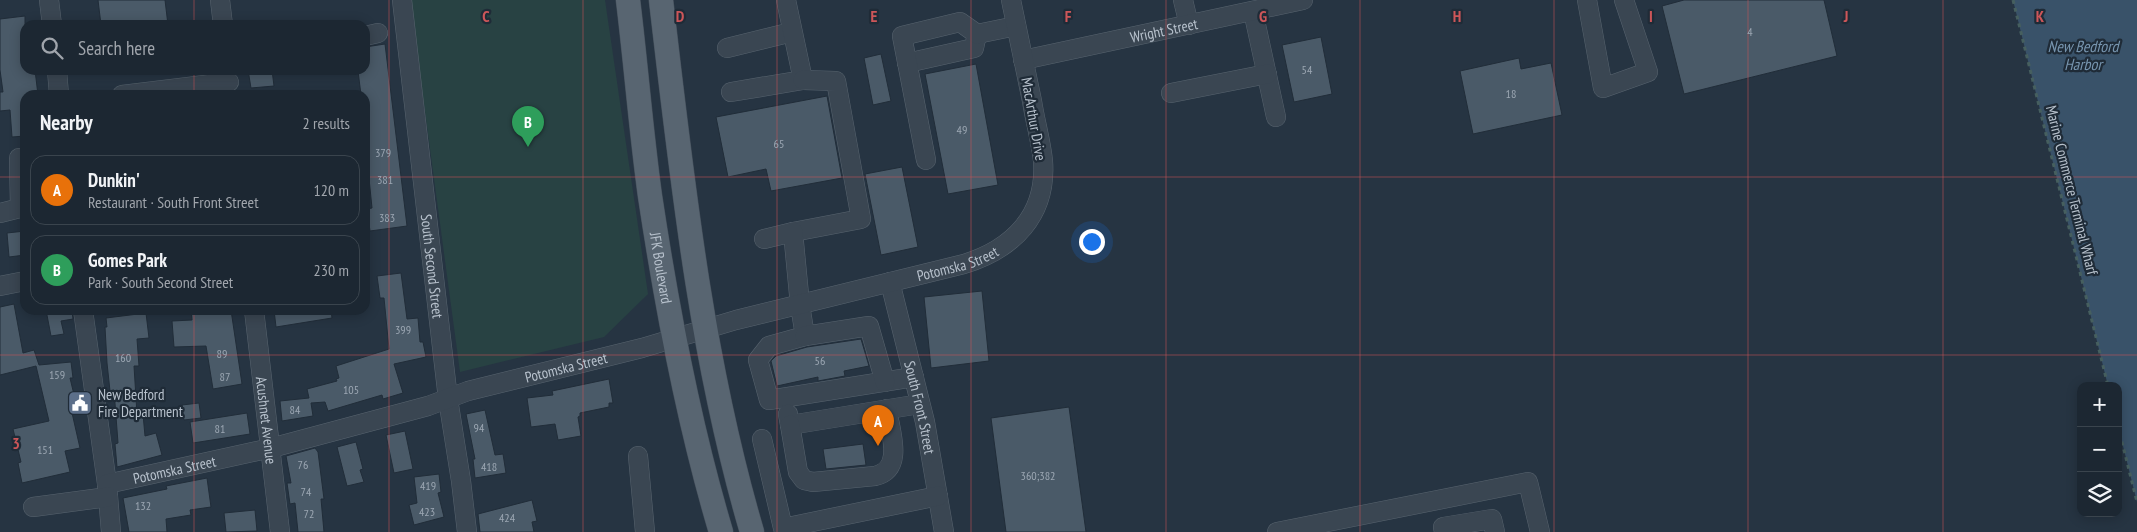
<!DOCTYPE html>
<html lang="en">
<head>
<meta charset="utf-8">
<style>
	body { margin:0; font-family:"PT Sans Narrow",sans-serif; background:#29333e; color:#f1f3f6 }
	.controls { position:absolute; right:15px; bottom:15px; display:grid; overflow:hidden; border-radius:10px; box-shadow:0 2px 12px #0003 }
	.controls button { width:45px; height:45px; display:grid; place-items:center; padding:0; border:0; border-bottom:1px solid #3a444d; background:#1c2732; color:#f1f3f6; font:25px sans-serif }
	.you { position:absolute; left:1091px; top:241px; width:18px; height:18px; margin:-12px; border:4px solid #fff; border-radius:50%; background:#1a73e8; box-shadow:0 0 0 8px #1a73e833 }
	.badge { display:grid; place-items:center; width:32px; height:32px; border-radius:50%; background:#95b2f1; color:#fff; font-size:16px; font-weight:700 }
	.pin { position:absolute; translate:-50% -41px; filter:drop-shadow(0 1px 2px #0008) }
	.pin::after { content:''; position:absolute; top:26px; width:18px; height:15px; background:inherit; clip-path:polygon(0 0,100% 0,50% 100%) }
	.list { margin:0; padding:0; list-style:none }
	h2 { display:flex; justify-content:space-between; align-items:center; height:65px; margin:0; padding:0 20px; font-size:21px }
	h2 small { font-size:16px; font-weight:400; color:#a0a5ac }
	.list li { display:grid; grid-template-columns:32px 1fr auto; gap:15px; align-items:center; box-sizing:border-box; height:70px; margin:0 10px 10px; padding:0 10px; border:1px solid #3a444d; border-radius:15px }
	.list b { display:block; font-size:19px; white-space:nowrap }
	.list p { margin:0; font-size:16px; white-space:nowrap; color:#a0a5ac }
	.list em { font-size:16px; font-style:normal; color:#a0a5ac }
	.icon { flex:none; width:28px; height:28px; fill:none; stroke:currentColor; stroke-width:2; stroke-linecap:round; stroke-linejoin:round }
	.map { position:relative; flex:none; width:2137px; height:532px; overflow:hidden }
	.search { position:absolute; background:#1c2732; box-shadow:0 2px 12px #0003; left:20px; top:20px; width:350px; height:55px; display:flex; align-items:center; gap:12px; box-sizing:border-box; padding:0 18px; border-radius:15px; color:#a0a5ac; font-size:19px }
	.panel { position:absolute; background:#1c2732; box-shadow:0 2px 12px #0003; left:20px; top:90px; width:350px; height:225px; border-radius:15px }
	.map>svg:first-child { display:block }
	.green { fill:#284243 }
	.water { fill:#395269 }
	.building { fill:#4a5a68; stroke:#212d39 }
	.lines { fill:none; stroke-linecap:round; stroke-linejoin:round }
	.minor-casing { stroke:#58646f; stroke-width:20 }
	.major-casing { stroke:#444f5b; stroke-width:25 }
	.path { stroke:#465f5f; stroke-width:3; stroke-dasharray:4 4; stroke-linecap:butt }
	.minor { stroke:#3a4652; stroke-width:19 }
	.major { stroke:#586571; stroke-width:24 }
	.grid { fill:none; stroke:#cd5659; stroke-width:1; stroke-opacity:0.55 }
	.labels { text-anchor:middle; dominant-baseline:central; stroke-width:4.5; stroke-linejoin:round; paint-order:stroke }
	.number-label { font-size:12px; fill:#9ca7b3 }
	.street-label { font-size:15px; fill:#b7c1cc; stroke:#1f2b37 }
	.poi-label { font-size:15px; fill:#b7c1cc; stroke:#1f2b37; text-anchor:start }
	.water-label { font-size:16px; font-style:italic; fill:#7795af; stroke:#1f2b37 }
	.grid-label { font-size:16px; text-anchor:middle; font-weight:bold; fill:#cd5659; stroke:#1f2b37; stroke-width:4.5; stroke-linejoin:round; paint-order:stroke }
</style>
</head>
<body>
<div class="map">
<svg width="2137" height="532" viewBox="0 0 2137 532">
	<rect width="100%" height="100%" fill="#263442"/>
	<path class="green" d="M410,0H605L648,294L604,337L460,372Z"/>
	<path class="water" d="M2013,0H2137V502L2118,426V386H2108Z"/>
	<g class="building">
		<path d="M98,0H165L168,25H101Z"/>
		<path d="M1684,0H1824L1837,56L1684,94L1662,6Z"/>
		<path d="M25,16V70H35L38,95H25V136L12,137L10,110L0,111V92H3L0,70V19Z"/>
		<path d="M1321,37L1332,94L1294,102L1282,45Z"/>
		<path d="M385,44L407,226L370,231L367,209L372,208L365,139V95H361L358,71H365V47Z"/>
		<path d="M881,54L891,101L873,105L864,58Z"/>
		<path d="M1519,58L1521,69L1551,63L1562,115L1473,134L1460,71Z"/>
		<path d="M976,64L998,185L948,194L925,74Z"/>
		<path d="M248,70H272L274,86L251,88Z"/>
		<path d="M827,96L842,178L771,191L766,169L728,177L716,117Z"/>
		<path d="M902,167L918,247L881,255L865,174Z"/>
		<path d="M25,231V255L9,257L7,233Z"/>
		<path d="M401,273L407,319L418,318L420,342H423L426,357L394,364L403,393L383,399L382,395L328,411L325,402L311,403L313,416L282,421L280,401L309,398L307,389L337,381L336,379L339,378L336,366L389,349L384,298H380L377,276Z"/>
		<path d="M982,291L989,361L931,368L924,297Z"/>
		<path d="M14,304L23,353L34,350L39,365L71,362L73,378H70L76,403L70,404L80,448L65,451L70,472L22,483L18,463L21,462L13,429L49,421L36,366L0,375V307Z"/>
		<path d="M46,310H72L73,319L61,321L64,334L51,336Z"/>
		<path d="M191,310H231L242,384L213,389L206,346L174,347L172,321L192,320Z"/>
		<path d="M274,310H331L332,318L276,327Z"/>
		<path d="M146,313L149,338L137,339L139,366H134L137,414H143L145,436L156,433L162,455L117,467L115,444L118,443L114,390L110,391L107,363L105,327H107L106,318Z"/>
		<path d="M861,339L869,366L844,371L845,376L818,381V377L777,386L771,361L776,356L807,347Z"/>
		<path d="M609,379L613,403H609V407L580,413V416L578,417L581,436L558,440L555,424L531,427L527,398L553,395L552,391Z"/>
		<path d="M199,403L201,418L184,420L182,405Z"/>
		<path d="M1069,407L1086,532H1006L991,418Z"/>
		<path d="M485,410L495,455L503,454L506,473L475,478L473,459H475L466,414Z"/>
		<path d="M247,413L250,434L193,443L190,422Z"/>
		<path d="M405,431L413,469L394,473L386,435Z"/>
		<path d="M356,442L363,469L360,470L364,482L347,486L337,447Z"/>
		<path d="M863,444L866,465L826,469L823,449Z"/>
		<path d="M315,448L318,452L324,499H321L324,532H298L295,503L290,504L287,483H291L286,456Z"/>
		<path d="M439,474L441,492L438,493L444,517L414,525L409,505L417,503L414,477Z"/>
		<path d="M207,478L211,507L190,510L191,515L166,519L167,532H129L123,498L167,489L166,486Z"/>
		<path d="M532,500L537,521L532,522L534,532H480L478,514Z"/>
		<path d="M255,510L257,531L226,532L224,513Z"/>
	</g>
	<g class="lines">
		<defs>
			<g id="minor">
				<path d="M49,0L52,25"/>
				<path d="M220,0L223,25"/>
				<path id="s1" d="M402,0L448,399L461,481L467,532"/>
				<path d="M1183,0L1189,25"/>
				<path d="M1587,0L1603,88L1648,72L1624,0"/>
				<path d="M1253,11L1276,117"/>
				<path d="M365,36L378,33"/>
				<path d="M727,48L792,32"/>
				<path id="s2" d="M1023,60L1303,0"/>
				<path d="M907,63L974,48L977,34"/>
				<path d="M57,70L59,95"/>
				<path d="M731,92L803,80L786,0"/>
				<path d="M1171,93L1267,74"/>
				<path d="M122,95L229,82"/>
				<path d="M926,160L902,36L960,22L977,34L1016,26"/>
				<path d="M0,213L20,208L19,158"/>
				<path d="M793,232L861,219L836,81L803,80"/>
				<path d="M764,239L793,232L800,305L805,336L769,346L758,360L769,400L914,377"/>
				<path id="s3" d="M890,282L925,422L944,532"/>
				<path d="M0,286L25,281"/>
				<path d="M83,310L107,484L111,532"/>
				<path id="s4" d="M254,310L280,532"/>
				<path d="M805,336L869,326L885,382"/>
				<path d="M788,414L790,425L920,404"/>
				<path d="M790,425L798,472L804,480L813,482L875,476C905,469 890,431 887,409"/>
				<path d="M762,439L783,528L938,496"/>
				<path d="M638,456L645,532"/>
				<path id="s5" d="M107,484L271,448L428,406L468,391L642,348L736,320L964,264C1013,249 1047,215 1043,161C1041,141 1035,121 1032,101C1025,67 1018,34 1011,0"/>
				<path d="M33,507L108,497"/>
				<path d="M1277,532L1528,482L1540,532"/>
				<path d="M1444,532L1443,527L1492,519L1495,532"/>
			</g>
			<g id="major">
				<path id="s6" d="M628,0C636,65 641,131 650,196C667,309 688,422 721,532"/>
				<path d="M661,0C682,179 701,359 752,532"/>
			</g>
		</defs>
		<use href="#minor" class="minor-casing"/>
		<use href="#major" class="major-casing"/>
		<g class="path">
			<path d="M2013,0L2108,386"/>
			<path d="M2118,426L2137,502"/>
		</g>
		<use href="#minor" class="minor"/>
		<use href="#major" class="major"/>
	</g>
	<path class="grid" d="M194,0V25M389,0V532M583,0V532M777,0V532M971,0V532M1166,0V532M1360,0V532M1554,0V532M1748,0V532M1943,0V532M194,70V95M0,177H25M365,177H2137M194,310V532M0,355H2137"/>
	<defs>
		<symbol id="civic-square" viewBox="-11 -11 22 22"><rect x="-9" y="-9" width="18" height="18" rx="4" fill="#5c6f8a" stroke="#1f2b37"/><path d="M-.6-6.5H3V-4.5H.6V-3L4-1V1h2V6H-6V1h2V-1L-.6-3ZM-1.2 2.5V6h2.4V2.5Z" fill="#fff"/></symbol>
	</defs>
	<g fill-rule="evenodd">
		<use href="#civic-square" x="66" y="389" width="28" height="28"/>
	</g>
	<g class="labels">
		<g class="number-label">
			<text x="1750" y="31">4</text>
			<text x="1307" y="69">54</text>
			<text x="1511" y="93">18</text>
			<text x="962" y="129">49</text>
			<text x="779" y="143">65</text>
			<text x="383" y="152">379</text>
			<text x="385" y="179">381</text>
			<text x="387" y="217">383</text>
			<text x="403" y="329">399</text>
			<text x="222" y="353">89</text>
			<text x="123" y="357">160</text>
			<text x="820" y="360">56</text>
			<text x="57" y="374">159</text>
			<text x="225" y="376">87</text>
			<text x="351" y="389">105</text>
			<text x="295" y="409">84</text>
			<text x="479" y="427">94</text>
			<text x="220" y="428">81</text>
			<text x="45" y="449">151</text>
			<text x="303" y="464">76</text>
			<text x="489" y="466">418</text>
			<text x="1038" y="475">360;382</text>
			<text x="428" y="485">419</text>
			<text x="306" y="491">74</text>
			<text x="143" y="505">132</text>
			<text x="427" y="511">423</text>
			<text x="309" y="513">72</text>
			<text x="507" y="517">424</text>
		</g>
		<g class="street-label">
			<text stroke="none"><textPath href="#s2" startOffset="144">Wright Street</textPath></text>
			<text transform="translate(1034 119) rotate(80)">MacArthur Drive</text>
			<text transform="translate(2072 190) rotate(76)">Marine Commerce Terminal Wharf</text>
			<text stroke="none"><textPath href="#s5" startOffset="879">Potomska Street</textPath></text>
			<text stroke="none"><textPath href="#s1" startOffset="268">South Second Street</textPath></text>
			<text stroke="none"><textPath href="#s6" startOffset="270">JFK Boulevard</textPath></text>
			<text stroke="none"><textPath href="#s5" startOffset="474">Potomska Street</textPath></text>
			<text stroke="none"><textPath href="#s3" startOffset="129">South Front Street</textPath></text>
			<text stroke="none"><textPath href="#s4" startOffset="111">Acushnet Avenue</textPath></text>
			<text stroke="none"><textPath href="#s5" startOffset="69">Potomska Street</textPath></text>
		</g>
		<g class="poi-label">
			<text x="98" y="394">New Bedford<tspan x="98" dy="17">Fire Department</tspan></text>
		</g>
		<g class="water-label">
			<text x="2083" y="46">New Bedford<tspan x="2083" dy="18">Harbor</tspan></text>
		</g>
	</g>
	<g class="grid-label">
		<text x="486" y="22">C</text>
		<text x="680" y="22">D</text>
		<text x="874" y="22">E</text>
		<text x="1068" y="22">F</text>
		<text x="1263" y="22">G</text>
		<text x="1457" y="22">H</text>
		<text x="1651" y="22">I</text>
		<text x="1846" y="22">J</text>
		<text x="2040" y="22">K</text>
		<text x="16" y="449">3</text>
	</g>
</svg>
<div class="controls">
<button>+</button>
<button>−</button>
<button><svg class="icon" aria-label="layers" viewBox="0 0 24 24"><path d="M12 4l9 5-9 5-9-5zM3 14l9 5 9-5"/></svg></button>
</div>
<div class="you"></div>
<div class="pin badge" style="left:878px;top:446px;background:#e8710a">A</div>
<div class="pin badge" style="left:528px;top:147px;background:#2e9e5b">B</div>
<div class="search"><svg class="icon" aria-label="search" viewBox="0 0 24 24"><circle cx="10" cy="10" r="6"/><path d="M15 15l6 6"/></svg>Search here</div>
<section class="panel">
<h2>Nearby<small>2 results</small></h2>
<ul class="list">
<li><span class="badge" style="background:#e8710a">A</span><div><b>Dunkin'</b><p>Restaurant · South Front Street</p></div><em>120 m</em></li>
<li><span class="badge" style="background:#2e9e5b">B</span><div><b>Gomes Park</b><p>Park · South Second Street</p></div><em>230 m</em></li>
</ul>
</section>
</div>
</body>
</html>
